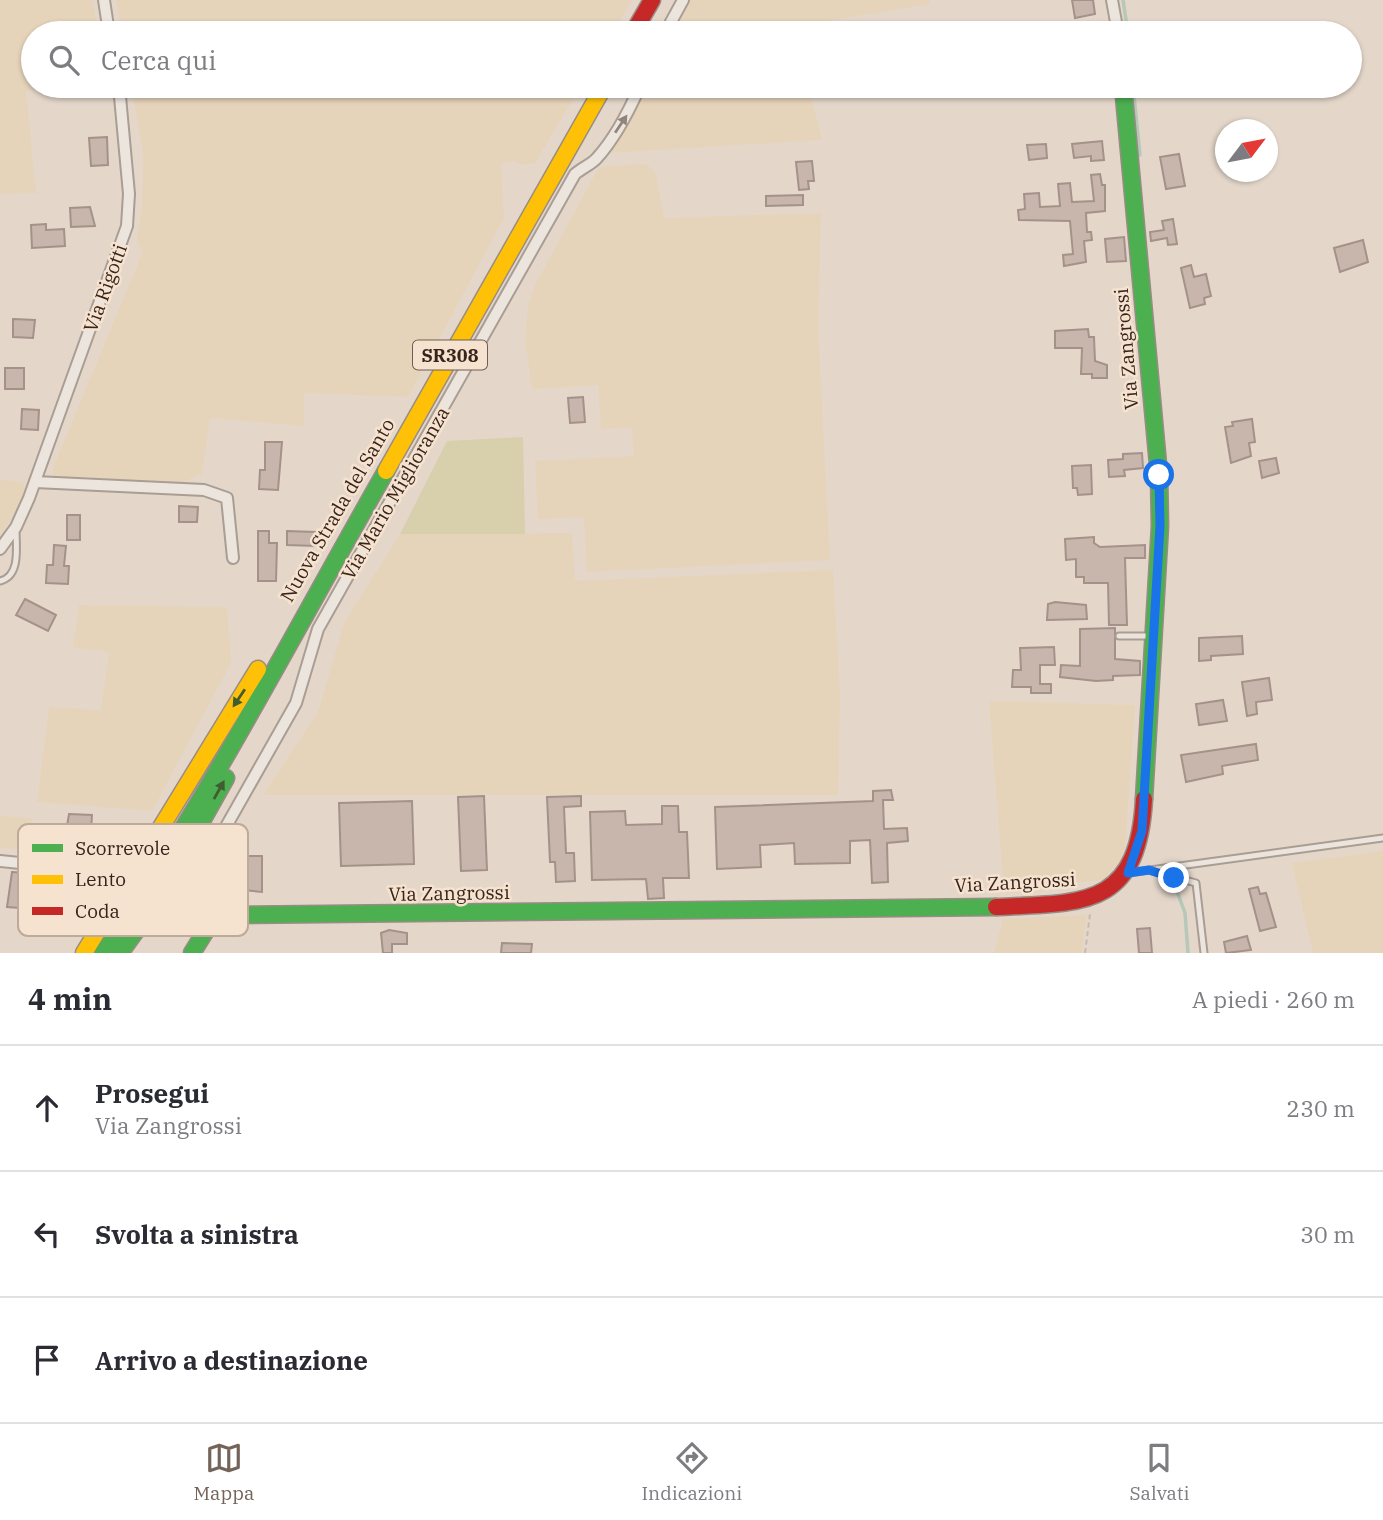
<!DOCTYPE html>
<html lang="it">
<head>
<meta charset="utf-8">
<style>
	body { margin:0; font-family:"IBM Plex Serif",serif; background:#f2f2f3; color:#2b2b33 }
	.compass { position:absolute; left:1215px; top:119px; width:63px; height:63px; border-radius:50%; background:#fff; box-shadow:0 2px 5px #0004; rotate:58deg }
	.stop { position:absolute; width:21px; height:21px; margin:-16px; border:5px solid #1a73e8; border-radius:50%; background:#fff }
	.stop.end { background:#1a73e8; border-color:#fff; box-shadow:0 2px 7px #0008 }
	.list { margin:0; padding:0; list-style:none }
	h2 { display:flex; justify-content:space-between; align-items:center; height:91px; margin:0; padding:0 28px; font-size:30px }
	h2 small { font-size:23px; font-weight:400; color:#7c7c81 }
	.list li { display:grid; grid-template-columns:46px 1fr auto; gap:21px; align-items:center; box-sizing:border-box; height:126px; padding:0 28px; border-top:2px solid #e1e1e2 }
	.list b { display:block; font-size:26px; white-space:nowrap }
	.list p { margin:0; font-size:23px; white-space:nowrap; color:#7c7c81 }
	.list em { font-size:23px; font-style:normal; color:#7c7c81 }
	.icon { flex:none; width:38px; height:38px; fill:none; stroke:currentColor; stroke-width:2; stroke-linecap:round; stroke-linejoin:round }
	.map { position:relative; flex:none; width:1383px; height:953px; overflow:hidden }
	.search { position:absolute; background:#fff; box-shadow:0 2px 5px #0004; left:21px; right:21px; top:21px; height:77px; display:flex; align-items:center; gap:18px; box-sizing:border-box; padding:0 24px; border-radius:38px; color:#7c7c81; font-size:26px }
	.sheet { height:469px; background:#fff }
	nav { display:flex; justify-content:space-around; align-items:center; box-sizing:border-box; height:98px; border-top:2px solid #e1e1e2; background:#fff; font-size:19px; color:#7c7c81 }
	nav a { display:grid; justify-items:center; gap:4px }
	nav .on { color:#746359 }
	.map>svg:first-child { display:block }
	.farmland { fill:#e5d4ba }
	.green { fill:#d8cfac }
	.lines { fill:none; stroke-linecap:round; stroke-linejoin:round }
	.stream { stroke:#b6c8b9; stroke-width:3.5 }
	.building { fill:#c8b5ab; stroke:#a4928a; stroke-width:2 }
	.lane-casing { stroke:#a99d94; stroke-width:9 }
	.street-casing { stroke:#a99d94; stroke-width:14 }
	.fast-casing { stroke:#988c84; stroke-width:19 }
	.slow-casing { stroke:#988c84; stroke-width:19 }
	.jam-casing { stroke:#988c84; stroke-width:19 }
	.path { stroke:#c5bbb3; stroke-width:2; stroke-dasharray:5 3.5; stroke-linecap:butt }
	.lane { stroke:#ece5dd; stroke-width:5 }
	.street { stroke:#ece5dd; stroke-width:10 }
	.fast { stroke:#4caf50; stroke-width:16 }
	.slow { stroke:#ffc107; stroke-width:16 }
	.jam { stroke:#c62828; stroke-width:16 }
	.oneway { fill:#92847c }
	.oneway2 { fill:#405c31 }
	.route { stroke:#1a73e8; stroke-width:9 }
	.labels { text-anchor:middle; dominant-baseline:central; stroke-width:5; stroke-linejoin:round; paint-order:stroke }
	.shield { fill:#f6e3cf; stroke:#715d52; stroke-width:2 }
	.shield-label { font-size:18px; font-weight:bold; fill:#38241c }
	.street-label { font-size:19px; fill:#38241c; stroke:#f6e3cf }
	.key { fill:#f6e3cf; stroke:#bdaa99; stroke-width:2 }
	.key-label { font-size:19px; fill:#38241c }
</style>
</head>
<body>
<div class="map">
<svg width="1383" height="953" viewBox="0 0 1383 953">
	<rect width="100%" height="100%" fill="#e4d7ca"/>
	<g class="farmland">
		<path d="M0,0H92L99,33H33V86H78L26,91L36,193L0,194Z"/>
		<path d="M116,0H632L613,33H122Z"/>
		<path d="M690,0H929L930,4L785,28L787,33H671Z"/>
		<path d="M131,86H581L535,163L521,165L514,161L501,164L504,218L408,397L304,393V426L210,418L202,474L181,483L54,478L52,470L142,254L137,238L142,207L143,151Z"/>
		<path d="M646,86H808L822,140L608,153L633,115Z"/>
		<path d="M642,164L649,166L656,174L664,218L821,213L818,328L830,560L587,572L584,517L538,519L535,461L634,456L632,428L601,429L598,385L532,389L525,340L528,306L535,285L599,167Z"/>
		<path d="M0,479L23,483L25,489L21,503L0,536Z"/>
		<path d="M572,533L575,581L833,570L840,695L838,795H263L318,712L344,623L400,534Z"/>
		<path d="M79,605L227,607L231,663L152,811L37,802L49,707L101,710L109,652L73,647Z"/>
		<path d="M989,701L1135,705L1125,847L1119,862L1103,880L1053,885L1042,892L1004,893Z"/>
		<path d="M0,816L32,818L29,850L0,848Z"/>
		<path d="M1383,851V953H1313L1292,863Z"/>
		<path d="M1087,915L1081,953H994L1003,919Z"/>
	</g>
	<path class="green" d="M523,437L525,534H400L447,441Z"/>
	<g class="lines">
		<g class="stream">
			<path d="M1123,0L1128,33"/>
			<path d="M1133,86L1140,155"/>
			<path d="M1174,883L1185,913L1188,953"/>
		</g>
	</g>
	<g class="building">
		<path d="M1072,0H1093L1095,14L1075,18Z"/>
		<path d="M107,137L108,165L91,166L89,138Z"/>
		<path d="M1102,141L1104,160L1091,161V156L1074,158L1072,144Z"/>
		<path d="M1046,144L1047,158L1029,160L1027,145Z"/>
		<path d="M1179,154L1185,186L1166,189L1160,157Z"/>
		<path d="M812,161L814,181H808L809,189L799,190L796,162Z"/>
		<path d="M1100,174L1102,185H1105V211L1086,213L1087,232H1091L1092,240L1084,241L1086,262L1064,266L1063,255L1073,254L1070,221L1019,220L1018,210L1025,209L1024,194L1039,193L1040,207L1060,206L1058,184L1070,183L1072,202L1094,201L1091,175Z"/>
		<path d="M803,195V205L766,206V196Z"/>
		<path d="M90,207L95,226L71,227L70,208Z"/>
		<path d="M1173,219L1177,244L1168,245L1167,238L1151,241L1150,232L1164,230L1162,221Z"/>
		<path d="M46,224V230L64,229L65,246L32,248L31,225Z"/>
		<path d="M1124,237L1126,261L1107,262L1105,239Z"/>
		<path d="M1363,240L1368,262L1340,272L1334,248Z"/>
		<path d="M1191,265L1194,277L1206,274L1211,296L1204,298L1205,304L1190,308L1181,268Z"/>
		<path d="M13,319L35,320L33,338L13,337Z"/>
		<path d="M1088,329L1089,337H1094L1095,361L1107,365V378H1092V374H1081L1082,348H1055V331Z"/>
		<rect x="5" y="368" width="19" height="21"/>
		<path d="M583,397L585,422L570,423L568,398Z"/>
		<path d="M22,409L39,410L38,430L21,429Z"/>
		<path d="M1252,419L1255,442L1249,443L1251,456L1231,463L1225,427L1233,426L1232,422Z"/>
		<path d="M265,442H282L278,490L259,489L260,470H265Z"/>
		<path d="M1142,453L1143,468L1124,470L1125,476L1109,477L1108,460L1123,459V454Z"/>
		<path d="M1276,458L1279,473L1262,478L1259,461Z"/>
		<path d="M1091,465L1092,494L1078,495L1077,488H1073L1072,466Z"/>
		<path d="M179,506L198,507L197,522H179Z"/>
		<rect x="67" y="515" width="13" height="25"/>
		<path d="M258,531H269V543H277L276,581H258Z"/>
		<path d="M287,531L316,532V546L287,545Z"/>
		<path d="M1094,537V543L1100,547L1145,545V558H1125L1127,625H1109L1108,583H1084V577H1076V559L1066,560L1065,539Z"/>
		<path d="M54,545L66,546L64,566H69L68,584L46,583L47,565H53Z"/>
		<path d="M25,599L56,615L48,631L16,615Z"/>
		<path d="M1055,602L1086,605L1087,619L1047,620L1048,604Z"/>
		<path d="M1115,628V659L1140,661V675L1113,676V680L1096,681L1060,677L1061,665L1080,666V629Z"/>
		<path d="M1242,636L1243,654L1211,656V660L1199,661V638Z"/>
		<path d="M1054,647L1055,665H1040V684H1051V693H1031V687H1012L1013,670H1021L1020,648Z"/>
		<path d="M1269,678L1272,700L1256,702L1257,714L1247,716L1242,682Z"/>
		<path d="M1223,700L1227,721L1199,725L1196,704Z"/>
		<path d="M1256,744L1258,760L1222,766L1223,774L1186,782L1181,755Z"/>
		<path d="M891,790L893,800H883L884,829L907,828L908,841L887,843L888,882L872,883L870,840L850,841V863L795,864L794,843L760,845L761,867L717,869L715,807L873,801V791Z"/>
		<path d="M484,796L487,870L461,871L458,797Z"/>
		<path d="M581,796V806L564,807L566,853H574L575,881L556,882L555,862H550L547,797Z"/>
		<path d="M412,801L414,864L341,866L339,803Z"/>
		<path d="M662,806H678L679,832H687L689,878H663L664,898L648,899L646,879L592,880L590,812L625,811L626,825L662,824Z"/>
		<path d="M69,814L92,815L90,846L64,844Z"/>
		<path d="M243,856H262V892L243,890Z"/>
		<path d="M12,872L25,873L20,908L7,907Z"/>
		<path d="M1258,887L1260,894L1266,893L1276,927L1260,931L1249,889Z"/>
		<path d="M1150,928L1152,953H1139L1137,929Z"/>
		<path d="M389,930L407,933V944H392V953H383L381,933Z"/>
		<path d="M1247,936L1251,950L1226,953L1224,942Z"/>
		<path d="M502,943L532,944L531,953H501Z"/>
	</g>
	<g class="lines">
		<defs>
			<g id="lane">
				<path d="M0,581C21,576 16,547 16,530"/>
				<path d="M1119,636H1150"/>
				<path d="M1152,871L1196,883L1204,953"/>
				<path d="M1128,873L1383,838"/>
			</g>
			<g id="street">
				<path d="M104,0L109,33"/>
				<path d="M1112,0L1118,33"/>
				<path d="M665,33L683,0"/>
				<path d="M35,482L204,490L227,498L233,558"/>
				<path d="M0,549L16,527L29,498L127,226L129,194L119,86"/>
				<path d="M0,861L89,870"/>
				<path d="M217,917L198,886L202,869L296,703L318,629L575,174C582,168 592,164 597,158C616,137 629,111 640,86"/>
			</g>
			<g id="fast">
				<path d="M1123,86L1159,475L1160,526L1144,799"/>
				<path d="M103,953C208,800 294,632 386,471"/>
				<path d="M120,953L154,906L226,778"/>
				<path d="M192,953L210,924L229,915L996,907"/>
			</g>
			<g id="slow">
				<path d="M386,471L604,86"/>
				<path d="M84,953L258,669"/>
			</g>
			<g id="jam">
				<path d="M633,33L652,0"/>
				<path d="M996,907C1086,903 1138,907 1144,799"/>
			</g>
		</defs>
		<use href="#lane" class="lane-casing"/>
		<use href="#street" class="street-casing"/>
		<use href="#fast" class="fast-casing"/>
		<use href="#slow" class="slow-casing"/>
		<use href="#jam" class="jam-casing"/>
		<path class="path" d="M1085,953L1090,914"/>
		<use href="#lane" class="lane"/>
		<use href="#street" class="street"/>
		<use href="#fast" class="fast"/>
		<use href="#slow" class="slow"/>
		<use href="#jam" class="jam"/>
	</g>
	<defs><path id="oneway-solid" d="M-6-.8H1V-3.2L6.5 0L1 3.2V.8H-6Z" transform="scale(1.75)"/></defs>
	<use class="oneway" href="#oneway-solid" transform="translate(621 124) rotate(-56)"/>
	<g class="oneway2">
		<use href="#oneway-solid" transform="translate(239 698) rotate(124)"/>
		<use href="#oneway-solid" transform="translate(219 790) rotate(-61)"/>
	</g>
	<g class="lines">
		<path class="route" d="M1159,475L1160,526L1142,831L1128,873L1149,870L1174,878"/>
	</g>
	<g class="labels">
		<rect class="shield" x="413" y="340.5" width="74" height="29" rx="5"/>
		<g class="shield-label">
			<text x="450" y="355">SR308</text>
		</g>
		<g class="street-label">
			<text transform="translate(105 288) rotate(-70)">Via Rigotti</text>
			<text transform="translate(1126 349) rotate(-95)">Via Zangrossi</text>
			<text transform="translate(395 493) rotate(-60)">Via Mario Miglioranza</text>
			<text transform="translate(337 510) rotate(-60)">Nuova Strada del Santo</text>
			<text transform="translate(1015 882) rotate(-3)">Via Zangrossi</text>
			<text transform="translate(449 893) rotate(-1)">Via Zangrossi</text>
		</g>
	</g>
	<rect x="18" y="824" width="230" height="112" rx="10" class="key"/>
	<rect x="32" y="844" width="31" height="8" fill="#4caf50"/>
	<rect x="32" y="875" width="31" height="9" fill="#ffc107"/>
	<rect x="32" y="907" width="31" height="8" fill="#c62828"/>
	<g class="key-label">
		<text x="75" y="855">Scorrevole</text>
		<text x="75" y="886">Lento</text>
		<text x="75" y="918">Coda</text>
	</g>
</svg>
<svg class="compass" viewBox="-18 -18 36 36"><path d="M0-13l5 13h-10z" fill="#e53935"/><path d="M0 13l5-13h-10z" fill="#7c7c81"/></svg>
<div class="stop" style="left:1159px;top:475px"></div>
<div class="stop end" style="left:1174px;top:878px"></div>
<div class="search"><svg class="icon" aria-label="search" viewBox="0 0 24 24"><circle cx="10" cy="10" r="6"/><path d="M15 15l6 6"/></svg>Cerca qui</div>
</div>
<section class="sheet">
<h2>4 min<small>A piedi · 260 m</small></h2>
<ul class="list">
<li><svg class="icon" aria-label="ahead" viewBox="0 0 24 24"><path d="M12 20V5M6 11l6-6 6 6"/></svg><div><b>Prosegui</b><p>Via Zangrossi</p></div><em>230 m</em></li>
<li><svg class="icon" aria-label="left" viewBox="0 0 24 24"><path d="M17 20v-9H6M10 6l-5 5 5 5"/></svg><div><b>Svolta a sinistra</b></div><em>30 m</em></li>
<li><svg class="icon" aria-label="arrive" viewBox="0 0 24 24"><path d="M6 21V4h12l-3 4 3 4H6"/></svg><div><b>Arrivo a destinazione</b></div></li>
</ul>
</section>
<nav>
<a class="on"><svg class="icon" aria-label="map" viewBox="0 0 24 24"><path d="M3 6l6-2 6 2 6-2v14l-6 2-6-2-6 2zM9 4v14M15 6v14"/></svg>Mappa</a>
<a><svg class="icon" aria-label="directions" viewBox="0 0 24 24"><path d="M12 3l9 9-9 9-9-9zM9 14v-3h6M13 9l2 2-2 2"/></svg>Indicazioni</a>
<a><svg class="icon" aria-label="saved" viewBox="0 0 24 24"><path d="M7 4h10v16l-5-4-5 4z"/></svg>Salvati</a>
</nav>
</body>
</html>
